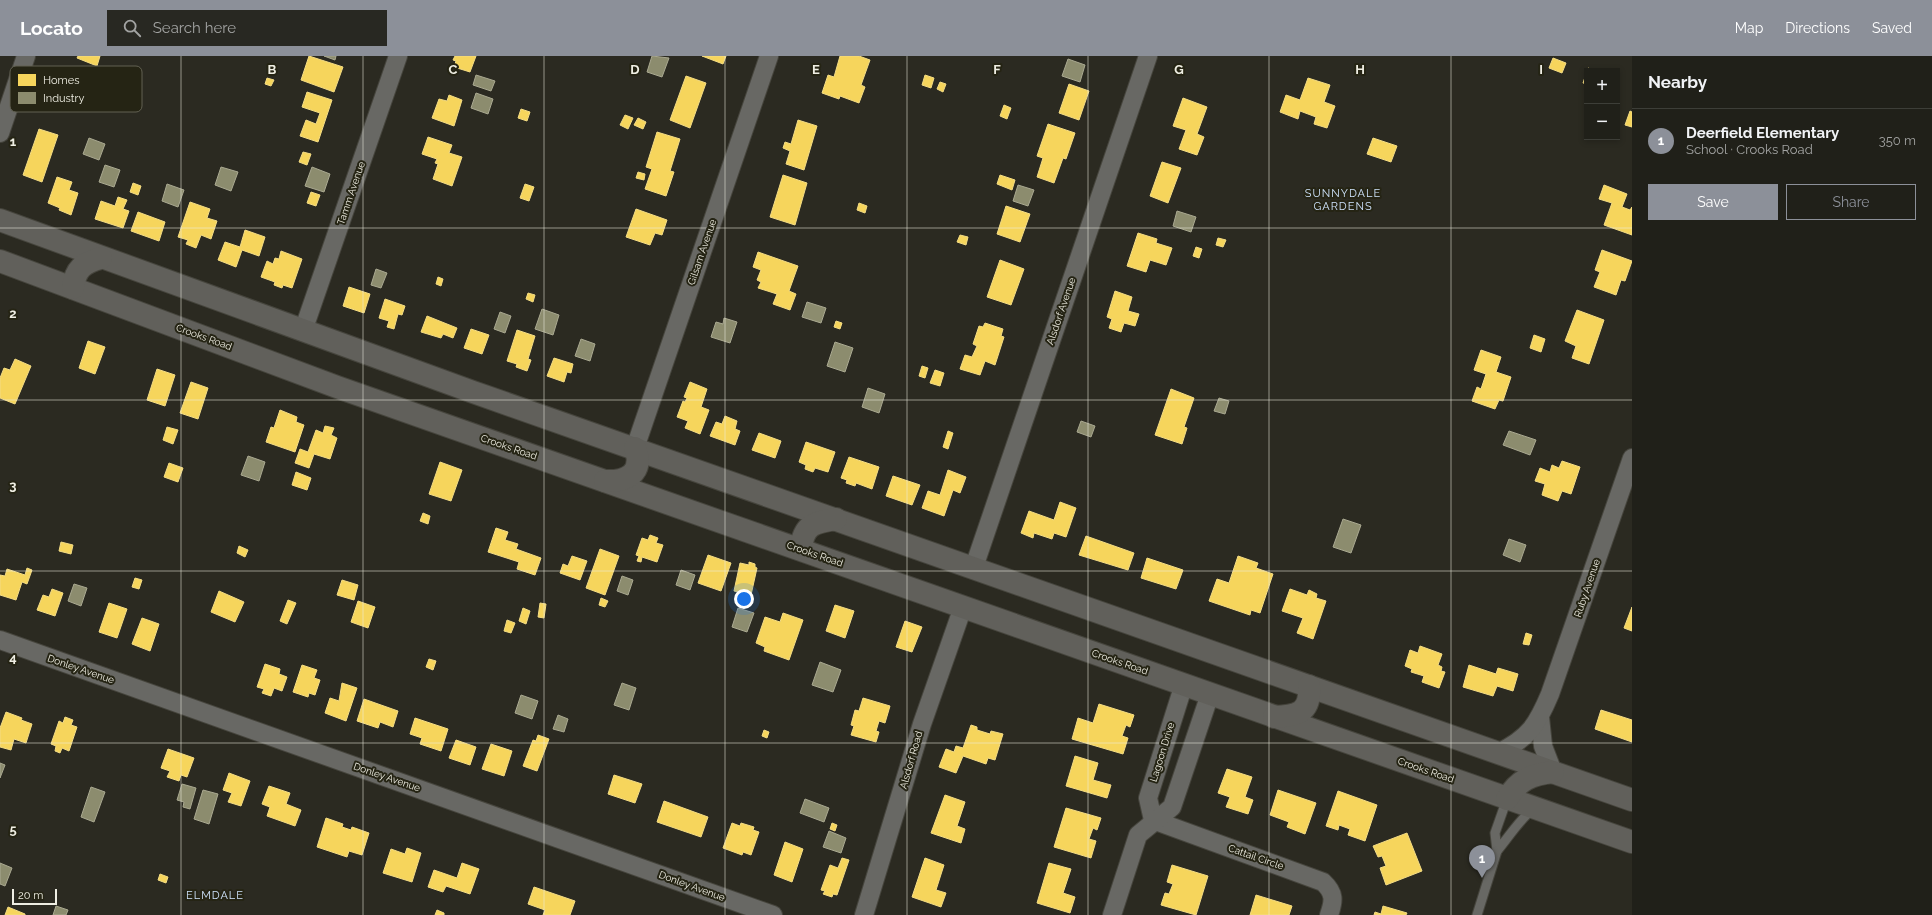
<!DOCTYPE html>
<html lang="en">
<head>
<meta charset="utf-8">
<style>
	body { margin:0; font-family:Raleway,sans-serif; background:#282822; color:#f1f3f6 }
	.controls { position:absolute; right:12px; top:12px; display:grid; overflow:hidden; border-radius:0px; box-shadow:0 2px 6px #0003 }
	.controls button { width:36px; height:36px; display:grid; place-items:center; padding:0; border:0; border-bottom:1px solid #3d3e38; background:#202019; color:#f1f3f6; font:20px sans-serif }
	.scale { position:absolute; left:12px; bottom:10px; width:45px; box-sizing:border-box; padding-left:4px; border:2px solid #efeee3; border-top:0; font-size:11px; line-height:14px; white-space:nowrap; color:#efeee3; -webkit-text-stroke:3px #252414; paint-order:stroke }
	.you { position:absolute; left:744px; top:543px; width:14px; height:14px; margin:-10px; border:3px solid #fff; border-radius:50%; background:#1a73e8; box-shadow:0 0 0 6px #1a73e833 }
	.badge { display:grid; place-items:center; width:26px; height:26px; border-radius:50%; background:#8c9099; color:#fff; font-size:13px; font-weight:700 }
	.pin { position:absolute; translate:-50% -33px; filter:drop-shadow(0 1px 2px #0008) }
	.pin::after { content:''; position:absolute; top:21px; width:14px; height:12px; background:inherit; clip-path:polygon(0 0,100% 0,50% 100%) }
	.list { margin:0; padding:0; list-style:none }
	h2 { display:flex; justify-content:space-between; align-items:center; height:52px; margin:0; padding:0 16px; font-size:17px }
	h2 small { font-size:13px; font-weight:400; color:#a2a3a2 }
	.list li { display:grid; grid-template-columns:26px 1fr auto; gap:12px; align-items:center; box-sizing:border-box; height:64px; padding:0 16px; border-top:1px solid #3d3e38 }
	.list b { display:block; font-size:15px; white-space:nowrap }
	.list p { margin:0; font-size:13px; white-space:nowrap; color:#a2a3a2 }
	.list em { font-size:13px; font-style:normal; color:#a2a3a2 }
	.actions { display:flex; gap:8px; padding:12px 16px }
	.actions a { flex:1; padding:9px 0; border:1px solid #8c9099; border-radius:0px; text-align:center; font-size:14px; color:#8c9099 }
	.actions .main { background:#8c9099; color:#fff }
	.icon { flex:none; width:22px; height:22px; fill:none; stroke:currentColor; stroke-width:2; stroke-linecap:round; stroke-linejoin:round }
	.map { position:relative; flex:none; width:1632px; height:859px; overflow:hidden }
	header { display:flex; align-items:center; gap:24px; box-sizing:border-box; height:56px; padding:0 20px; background:#8c9099; color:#fff }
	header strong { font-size:19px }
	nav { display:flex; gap:22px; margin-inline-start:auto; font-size:14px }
	.search { width:280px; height:36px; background:#282822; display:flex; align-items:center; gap:10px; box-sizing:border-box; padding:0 14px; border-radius:0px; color:#a2a3a2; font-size:15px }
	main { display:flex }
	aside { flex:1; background:#202019 }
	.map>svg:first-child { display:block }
	.homes { fill:#f6d55c; stroke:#f4dc84 }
	.industry { fill:#8c8c6e; stroke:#aaa991 }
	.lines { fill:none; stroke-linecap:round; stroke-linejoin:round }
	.service-casing { stroke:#46453d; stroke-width:11 }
	.minor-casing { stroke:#46453d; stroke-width:20 }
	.secondary-casing { stroke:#46453d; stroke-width:24 }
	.service { stroke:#686864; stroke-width:9 }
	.minor { stroke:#686864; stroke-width:18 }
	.secondary { stroke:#61605b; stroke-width:22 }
	.grid { fill:none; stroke:#efeee3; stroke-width:1; stroke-opacity:0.55 }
	.labels { text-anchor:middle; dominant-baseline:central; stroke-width:4; stroke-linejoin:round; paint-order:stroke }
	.street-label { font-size:10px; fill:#efeee3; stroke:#252414 }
	.neighbourhood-label { font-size:11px; letter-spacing:1px; fill:#cfe3fc; stroke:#252414 }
	.key { fill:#252414; stroke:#626152; stroke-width:1 }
	.key-label { font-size:11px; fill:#efeee3 }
	.grid-label { font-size:13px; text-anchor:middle; font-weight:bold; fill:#efeee3; stroke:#252414; stroke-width:4; stroke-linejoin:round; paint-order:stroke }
</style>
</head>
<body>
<header>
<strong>Locato</strong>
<div class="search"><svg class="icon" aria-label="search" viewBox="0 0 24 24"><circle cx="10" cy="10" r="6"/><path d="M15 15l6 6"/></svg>Search here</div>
<nav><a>Map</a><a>Directions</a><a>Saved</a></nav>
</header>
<main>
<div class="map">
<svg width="1632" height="859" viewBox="0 0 1632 859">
	<rect width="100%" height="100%" fill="#2b2a21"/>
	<g class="homes">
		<path d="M78,0H100L97,10L77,2Z"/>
		<path d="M309,0L343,11L334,36L301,24Z"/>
		<path d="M455,0H476L470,16L454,11L456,5L453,4Z"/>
		<path d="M702,0H726L723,8Z"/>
		<path d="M840,0H859L870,4L861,29L865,31L859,47L840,40L839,43L822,37L828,19L834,21Z"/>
		<path d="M1553,2L1566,7L1562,17L1549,12Z"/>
		<path d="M1588,12L1597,15H1587Z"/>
		<path d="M1587,15V28L1583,27Z"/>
		<path d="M925,19L934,22L931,32L922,29Z"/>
		<path d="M686,20L706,27L690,72L670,64Z"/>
		<path d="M267,22L274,24L271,30L265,28Z"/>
		<path d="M1308,22L1330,29L1324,46L1335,50L1327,72L1314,68L1316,61L1300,55L1298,63L1280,56L1286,39L1300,44Z"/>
		<path d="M940,26L946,28L943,36L937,33Z"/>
		<path d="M1069,28L1089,35L1079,64L1059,57Z"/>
		<path d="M307,36L332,44L318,86L300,80L306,64L316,68L320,57L302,51Z"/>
		<path d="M449,39L462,44L454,70L432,62L439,43L447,45Z"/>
		<path d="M1183,42L1207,51L1197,78L1204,81L1197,99L1179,93L1186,74L1173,70Z"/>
		<path d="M1004,49L1011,52L1007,63L1000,60Z"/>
		<path d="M521,53L530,56L527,65L518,62Z"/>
		<path d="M1630,55L1632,56V71L1625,69Z"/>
		<path d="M625,59L633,62L628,73L620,69Z"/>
		<path d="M638,62L646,66L643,73L634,69Z"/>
		<path d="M798,64L817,70L804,114L786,108L790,95L783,92L785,86L791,88Z"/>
		<path d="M1048,68L1075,77L1066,103L1063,102L1054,127L1037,121L1043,102L1037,100Z"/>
		<path d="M39,73L58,79L42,126L23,119Z"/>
		<path d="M657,76L680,83L670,115L674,116L666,140L645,133L652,113L646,111Z"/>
		<path d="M428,81L452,89L449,97L462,101L452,130L433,123L438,108L435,107L437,103L422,98Z"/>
		<path d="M1373,82L1397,90L1391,106L1367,98Z"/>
		<path d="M303,96L311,98L307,109L299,106Z"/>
		<path d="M1162,106L1181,112L1168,147L1150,140Z"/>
		<path d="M638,116L645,118L644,124L636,122Z"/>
		<path d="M783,119L807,127L795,169L770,161Z"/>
		<path d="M1000,119L1015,124L1012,134L997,128Z"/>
		<path d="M57,121L72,126L69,134L78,137L71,159L59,154L60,152L48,147Z"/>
		<path d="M133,127L141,130L138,139L130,136Z"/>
		<path d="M525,128L534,131L529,145L520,142Z"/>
		<path d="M1604,129L1627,138L1622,151L1630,154L1632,151V179L1604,169L1612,147L1599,143Z"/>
		<path d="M311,136L320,139L316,150L307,147Z"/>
		<path d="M118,141L127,144L123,153L129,155L123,172L95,163L101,145L115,150Z"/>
		<path d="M190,146L210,153L207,162L217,165L211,183L201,179L196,192L186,188L188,184L178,181Z"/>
		<path d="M859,147L867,150L865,157L857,154Z"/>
		<path d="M1006,150L1030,158L1020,186L997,178Z"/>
		<path d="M636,153L667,164L662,179L655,177L650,189L626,181Z"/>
		<path d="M138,156L165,166L159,185L131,175Z"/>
		<path d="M245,174L265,181L259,200L242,194L236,211L218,204L225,186L240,191Z"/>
		<path d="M1138,177L1157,183L1156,187L1172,192L1166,209L1150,204L1146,216L1127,210Z"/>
		<path d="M960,179L968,181L966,189L957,186Z"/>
		<path d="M1218,182L1226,184L1223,191L1216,189Z"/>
		<path d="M1196,191L1202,193L1199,202L1193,200Z"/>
		<path d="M1602,194L1632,205L1625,225L1621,224L1616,239L1594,231L1600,216L1595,214Z"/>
		<path d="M281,195L302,203L292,232L283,229L282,232L274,229L275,226L261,221L267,205L273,208L275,202L279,203Z"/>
		<path d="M758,196L798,210L789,235L796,238L790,254L773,248L777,238L758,232L761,226L757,224L761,214L753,211Z"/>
		<path d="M1000,204L1024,213L1011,249L987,241Z"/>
		<path d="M438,221L443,223L441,230L436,228Z"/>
		<path d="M349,231L370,238L364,257L343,250Z"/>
		<path d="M1115,235L1132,241L1128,255L1139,258L1135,270L1124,267L1121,276L1109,272L1112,263L1107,261Z"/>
		<path d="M528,237L535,239L533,246L526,243Z"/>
		<path d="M385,243L405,250L402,259L398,258L394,273L387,271L389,265L379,262Z"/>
		<path d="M1577,254L1604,264L1589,308L1572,302L1576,290L1565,285Z"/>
		<path d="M427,260L457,272L453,282L443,278L441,282L421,276Z"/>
		<path d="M836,265L842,267L840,273L834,271Z"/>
		<path d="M985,267L1003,273L1001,280L1004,281L995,309L985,305L980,319L960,313L965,299L972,301L977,290L973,288L979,270L983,271Z"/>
		<path d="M471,273L489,279L482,298L464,292Z"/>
		<path d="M517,274L535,280L528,303L531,304L527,315L516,311L517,308L507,305Z"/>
		<path d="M1534,279L1545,283L1541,296L1530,292Z"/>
		<path d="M88,285L105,291L95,318L79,312Z"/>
		<path d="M1481,294L1501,301L1496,316L1511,321L1503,345L1499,344L1495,353L1472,345L1477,331L1481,333L1486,318L1474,314Z"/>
		<path d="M554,302L573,308L571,317L567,316L564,326L547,320Z"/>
		<path d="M15,303L31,310L15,348L0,342V322L4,312L10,314Z"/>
		<path d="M922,310L928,312L925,322L919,320Z"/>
		<path d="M157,313L175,319L165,350L147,344Z"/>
		<path d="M935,314L944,317L940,330L930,327Z"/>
		<path d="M191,326L208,332L198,363L180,357Z"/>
		<path d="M690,326L707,333L701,351L709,354L700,378L685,372L688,365L677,361L683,345L685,346L687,342L684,341Z"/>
		<path d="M1171,333L1194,342L1184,371L1187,372L1182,388L1155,379Z"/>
		<path d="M280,354L297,361L296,366L304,369L295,396L266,386L271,371L274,372Z"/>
		<path d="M725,360L737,365L735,373L740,375L735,389L710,380L716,366L722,368Z"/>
		<path d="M325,370L334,372L331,379L337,382L330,403L314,398L309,412L295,407L300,393L308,396L316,374L323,377Z"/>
		<path d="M167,371L178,374L173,388L163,384Z"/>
		<path d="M948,375L953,377L948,393L943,391Z"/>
		<path d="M759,377L781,385L775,402L752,394Z"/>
		<path d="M806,386L835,396L828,416L815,412L813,416L805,413L806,409L799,406Z"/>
		<path d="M849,401L879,411L872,433L856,427L855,430L846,427L847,424L841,422Z"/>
		<path d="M1562,405L1580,411L1571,438L1562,435L1558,445L1542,439L1545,428L1535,425L1540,412L1550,416L1552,409L1559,412Z"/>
		<path d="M440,406L462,414L451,445L429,438Z"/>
		<path d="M169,407L183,412L178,426L164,421Z"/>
		<path d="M948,414L966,421L960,437L953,434L944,460L922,452L928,435L940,439Z"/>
		<path d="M296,416L311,422L307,434L292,429Z"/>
		<path d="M893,420L920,429L912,449L886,440Z"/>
		<path d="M1060,446L1076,452L1066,481L1054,477L1052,483L1034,477L1033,482L1021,477L1029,455L1054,464Z"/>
		<path d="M423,457L430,460L428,468L420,465Z"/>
		<path d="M496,472L508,476L505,484L518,488L516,493L541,502L535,519L517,513L519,506L488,496Z"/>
		<path d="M650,479L658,482L656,487L663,489L657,506L642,501L641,506L637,505L639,500L636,499L642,482L648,484Z"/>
		<path d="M1086,480L1134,497L1128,514L1079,499Z"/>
		<path d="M61,486L73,489L71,498L59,495Z"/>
		<path d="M239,490L248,494L245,501L237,497Z"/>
		<path d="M600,493L619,500L605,539L586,532Z"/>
		<path d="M708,499L731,507L721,535L698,527Z"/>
		<path d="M572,500L587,505L580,524L560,517L563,508L568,510Z"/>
		<path d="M1238,500L1258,507L1256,512L1273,518L1260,557L1251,554L1250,559L1209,545L1217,523L1229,527Z"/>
		<path d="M1147,502L1183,514L1176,533L1141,522Z"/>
		<path d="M749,506L755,508V511L757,512L751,539L734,535L740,507L749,509Z"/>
		<path d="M27,512L32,514L27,528L22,526L16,544L0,539V519L5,520L7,513L25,519Z"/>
		<path d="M135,522L142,524L139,533L132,531Z"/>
		<path d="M342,524L358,529L354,544L337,539Z"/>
		<path d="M52,533L63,537L55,560L37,554L43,539L49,541Z"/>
		<path d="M1290,533L1307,539L1309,534L1317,538L1316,542L1326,545L1313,583L1297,577L1303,562L1282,555Z"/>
		<path d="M219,535L244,546L235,566L211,556Z"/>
		<path d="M601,542L608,545L605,551L599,549Z"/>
		<path d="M288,544L296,547L287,568L280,565Z"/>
		<path d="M358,545L375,551L368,572L351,566Z"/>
		<path d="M109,547L127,553L117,582L99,576Z"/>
		<path d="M540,547L546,548L544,562L538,561Z"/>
		<path d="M835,549L854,555L845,582L826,575Z"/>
		<path d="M1632,551V575L1624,572Z"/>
		<path d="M523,552L530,555L526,568L519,565Z"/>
		<path d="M783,557L803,564L789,604L764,595L765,591L756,587L765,561L780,566Z"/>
		<path d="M142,562L159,568L150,595L132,588Z"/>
		<path d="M507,564L515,567L511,577L504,575Z"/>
		<path d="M905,565L922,571L912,596L896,591Z"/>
		<path d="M1526,577L1532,579L1529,589L1523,588Z"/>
		<path d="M1420,590L1442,598L1438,609L1442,611L1441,615L1445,616L1439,632L1422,626L1424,620L1411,616L1412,613L1405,610L1410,594L1418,597Z"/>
		<path d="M429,603L436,605L433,614L426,611Z"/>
		<path d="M265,608L280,613L279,618L287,621L282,635L274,632L271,640L262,637L264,633L257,631Z"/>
		<path d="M302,609L317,614L314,622L320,624L315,639L309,637L308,641L293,636Z"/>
		<path d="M1469,609L1496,618L1498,612L1518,618L1513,635L1497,630L1493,640L1463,631Z"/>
		<path d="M342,627L357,632L346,665L325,657L330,642L339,645Z"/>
		<path d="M863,642L890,650L885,667L879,665L876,675L879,676L876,686L851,679L854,670L851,669L855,654L859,655Z"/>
		<path d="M364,643L398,655L393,671L380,666L378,672L357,665Z"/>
		<path d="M1099,648L1134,659L1130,671L1126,669L1122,680L1128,682L1123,698L1072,683L1078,662L1093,667Z"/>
		<path d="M1601,654L1632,664V686L1595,673Z"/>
		<path d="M6,656L22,662L21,664L32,668L26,687L14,683L11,694L0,691V672Z"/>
		<path d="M65,661L73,664L71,669L77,671L69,695L62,692L60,697L55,695L56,690L51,688L59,665L63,667Z"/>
		<path d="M415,662L448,673L441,695L420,688L422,682L410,678Z"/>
		<path d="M971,669L977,671V674L990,678L991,675L1003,678L995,704L988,702L986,708L963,700L956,717L939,711L946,693L954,696L956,690L963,692Z"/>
		<path d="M764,674L769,676L767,682L762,680Z"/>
		<path d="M538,679L549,683L537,715L523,710L533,684L536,685Z"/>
		<path d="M456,684L476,691L470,709L449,702Z"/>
		<path d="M491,688L512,695L504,720L482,713Z"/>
		<path d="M168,693L194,702L187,721L181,719L179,725L167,721L170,715L161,712Z"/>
		<path d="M1075,700L1098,707L1093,724L1111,729L1107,742L1066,730Z"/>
		<path d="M1227,713L1252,721L1245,741L1253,744L1248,758L1226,751L1230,741L1218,737Z"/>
		<path d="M229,717L250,725L241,750L228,746L232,737L223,734Z"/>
		<path d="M614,719L642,728L635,747L608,738Z"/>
		<path d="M269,730L290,737L286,748L301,754L295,770L267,760L270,751L262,748Z"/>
		<path d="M1278,734L1316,747L1305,778L1287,771L1289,766L1270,759Z"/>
		<path d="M1338,735L1377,749L1365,785L1348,779L1350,773L1339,769L1338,774L1326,770Z"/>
		<path d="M945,739L965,746L957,770L965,773L961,787L931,777Z"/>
		<path d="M664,745L708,761L701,781L657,766Z"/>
		<path d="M1066,752L1101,762L1097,774L1093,772L1089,783L1096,785L1091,802L1054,791Z"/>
		<path d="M326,762L343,768L342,771L351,774L352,771L369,777L362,799L349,795L347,801L317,791Z"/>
		<path d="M732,767L740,770L741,767L754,771L753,774L759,776L751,799L743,796L742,799L723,792Z"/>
		<path d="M832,767L837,769L835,775L830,773Z"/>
		<path d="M1407,777L1422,815L1386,829L1380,812L1386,810L1382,800L1378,801L1373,790Z"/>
		<path d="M785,786L803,793L792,826L774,819Z"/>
		<path d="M407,792L421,797L412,826L383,817L391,793L405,798Z"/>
		<path d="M842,802L849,804L837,839L833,838L832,841L823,838L825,835L821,834L830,809L838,812Z"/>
		<path d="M925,802L944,809L936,834L946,837L941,851L912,841Z"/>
		<path d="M462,807L479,813L470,838L446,830L443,836L428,831L434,814L457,822Z"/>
		<path d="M1049,807L1071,813L1063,837L1075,841L1070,857L1037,847Z"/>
		<path d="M1172,809L1208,820L1196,859L1161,849L1165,837L1169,838L1173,828L1167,826Z"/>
		<path d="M160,818L168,821L166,827L158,824Z"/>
		<path d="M534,831L575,845L570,859H543L545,854L528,848Z"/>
		<path d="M1256,839L1292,850L1289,859H1250Z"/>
		<path d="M1383,850L1407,857L1406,859H1374L1375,856L1381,858Z"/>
		<path d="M8,851L25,858V859H5Z"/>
		<path d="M437,854L444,857V859H435Z"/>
	</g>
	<g class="industry">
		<path d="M324,0H336L335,4Z"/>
		<path d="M652,0L669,2L662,21L647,16Z"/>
		<path d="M1068,3L1085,9L1080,26L1062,20Z"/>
		<path d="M476,19L495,25L491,35L473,29Z"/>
		<path d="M476,37L493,43L488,58L471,52Z"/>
		<path d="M89,82L105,88L99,104L83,98Z"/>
		<path d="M105,109L120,114L114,131L99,126Z"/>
		<path d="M221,111L238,116L231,135L215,129Z"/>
		<path d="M312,111L330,118L324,136L305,130Z"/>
		<path d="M167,128L184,134L178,151L162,145Z"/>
		<path d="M1018,129L1034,134L1028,150L1013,145Z"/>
		<path d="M1177,155L1196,161L1191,176L1173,170Z"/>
		<path d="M376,213L387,217L381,232L371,229Z"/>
		<path d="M807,246L826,252L821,267L802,261Z"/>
		<path d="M542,253L559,259L553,279L535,273Z"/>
		<path d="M500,256L511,260L505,277L494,273Z"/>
		<path d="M724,262L737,266L730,287L711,281L716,266L723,268Z"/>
		<path d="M581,283L595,288L590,305L575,300Z"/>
		<path d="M835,286L853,292L845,316L827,310Z"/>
		<path d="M868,332L885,338L879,357L862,351Z"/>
		<path d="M1219,342L1229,345L1225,358L1214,355Z"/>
		<path d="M1081,365L1095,370L1091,381L1077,376Z"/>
		<path d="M1509,375L1536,384L1530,399L1503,389Z"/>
		<path d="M248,400L265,406L259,425L241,419Z"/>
		<path d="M1343,463L1361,469L1351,497L1333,491Z"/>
		<path d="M1509,483L1526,489L1520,506L1503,499Z"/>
		<path d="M681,514L695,519L690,534L676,529Z"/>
		<path d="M622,520L633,524L628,539L617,535Z"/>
		<path d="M74,528L87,532L81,550L68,545Z"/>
		<path d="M738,552L754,557L747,576L732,571Z"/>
		<path d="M820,606L841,614L833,636L812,629Z"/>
		<path d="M622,627L636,632L629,654L614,649Z"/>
		<path d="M521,639L538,645L532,663L515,657Z"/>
		<path d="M558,659L568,663L564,676L553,673Z"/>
		<path d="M0,707L5,709L0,722Z"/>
		<path d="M182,728L196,732L190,753L183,751L184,746L177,744Z"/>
		<path d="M91,731L105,736L94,766L81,761Z"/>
		<path d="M203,734L218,738L209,768L194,763Z"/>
		<path d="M805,743L829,752L824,766L800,757Z"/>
		<path d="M829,775L846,782L841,797L823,791Z"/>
		<path d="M0,807L12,812L5,830L0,828Z"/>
		<path d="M56,850L68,854L66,859H53Z"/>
	</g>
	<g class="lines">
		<defs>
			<g id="service">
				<path d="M1507,743L1495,777L1497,795C1509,781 1518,765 1533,753"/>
				<path d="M1477,859L1497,795"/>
			</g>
			<g id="minor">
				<path d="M0,77L26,0"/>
				<path d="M303,275L398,0"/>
				<path d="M635,392L769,0"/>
				<path d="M974,511L1148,0"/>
				<path d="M0,584L773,859"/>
				<path d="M1540,661L1543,690L1553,716"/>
				<path d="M1498,697C1529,682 1537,669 1550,638L1632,402"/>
				<path d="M1153,764L1323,826C1335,837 1334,845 1329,859"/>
				<path d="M1153,764L1148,742L1184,628"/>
				<path d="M864,859L922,668L963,551"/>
				<path d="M1112,859L1138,779L1172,751L1210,638"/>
			</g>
			<g id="secondary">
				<path d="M0,164L473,336L1632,744"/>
				<path d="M0,205L337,331L1632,786"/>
				<path d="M73,232C75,213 83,207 101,202"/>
				<path d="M605,425C626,426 645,417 635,392"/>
				<path d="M801,493C803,469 814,466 836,463"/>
				<path d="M1274,661C1297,660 1311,657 1309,630"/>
				<path d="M1507,743C1518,724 1532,718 1553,716"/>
			</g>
		</defs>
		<use href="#service" class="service-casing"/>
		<use href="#minor" class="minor-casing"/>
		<use href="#secondary" class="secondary-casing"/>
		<use href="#service" class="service"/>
		<use href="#minor" class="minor"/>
		<use href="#secondary" class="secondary"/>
	</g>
	<path class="grid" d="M181,0V859M363,0V859M544,0V859M725,0V859M907,0V859M1088,0V859M1269,0V859M1451,0V859M0,172H1632M0,344H1632M0,515H1632M0,687H1632"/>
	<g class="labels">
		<g class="street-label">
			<text transform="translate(351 137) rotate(-71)">Tamm Avenue</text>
			<text transform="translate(702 196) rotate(-71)">Gilsam Avenue</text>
			<text transform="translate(1061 255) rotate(-71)">Alsdorf Avenue</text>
			<text transform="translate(204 281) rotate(20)">Crooks Road</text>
			<text transform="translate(509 391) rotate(19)">Crooks Road</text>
			<text transform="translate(815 498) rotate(19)">Crooks Road</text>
			<text transform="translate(1587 532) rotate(-71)">Ruby Avenue</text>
			<text transform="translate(1120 606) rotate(19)">Crooks Road</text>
			<text transform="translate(81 613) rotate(19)">Donley Avenue</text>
			<text transform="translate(1162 696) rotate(-73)">Lagoon Drive</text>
			<text transform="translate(911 704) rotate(-74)">Alsdorf Road</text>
			<text transform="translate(1426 714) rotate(19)">Crooks Road</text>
			<text transform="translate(387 721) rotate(19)">Donley Avenue</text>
			<text transform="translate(1256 801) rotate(19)">Cattail Circle</text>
			<text transform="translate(692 830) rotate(20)">Donley Avenue</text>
		</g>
		<g class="neighbourhood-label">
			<text x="1343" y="137">SUNNYDALE<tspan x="1343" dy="13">GARDENS</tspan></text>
			<text x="215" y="839">ELMDALE</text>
		</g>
	</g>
	<rect x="10" y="10" width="132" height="46" rx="6" class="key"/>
	<rect x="18" y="18" width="18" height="12" fill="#f6d55c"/>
	<rect x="18" y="36" width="18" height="12" fill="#8c8c6e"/>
	<g class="key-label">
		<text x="43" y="28">Homes</text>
		<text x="43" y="46">Industry</text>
	</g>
	<g class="grid-label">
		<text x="272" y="18">B</text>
		<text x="453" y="18">C</text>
		<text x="635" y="18">D</text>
		<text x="816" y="18">E</text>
		<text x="997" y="18">F</text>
		<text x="1179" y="18">G</text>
		<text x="1360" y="18">H</text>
		<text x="1541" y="18">I</text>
		<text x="13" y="90">1</text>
		<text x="13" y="262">2</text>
		<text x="13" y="434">3</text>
		<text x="13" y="606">4</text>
		<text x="13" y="778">5</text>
	</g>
</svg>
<div class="controls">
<button>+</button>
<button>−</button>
</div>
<div class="scale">20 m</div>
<div class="you"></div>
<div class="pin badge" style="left:1482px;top:822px">1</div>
</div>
<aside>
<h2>Nearby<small></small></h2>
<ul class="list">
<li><span class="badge">1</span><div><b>Deerfield Elementary</b><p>School · Crooks Road</p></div><em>350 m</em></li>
</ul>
<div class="actions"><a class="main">Save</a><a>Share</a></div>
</aside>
</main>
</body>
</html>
